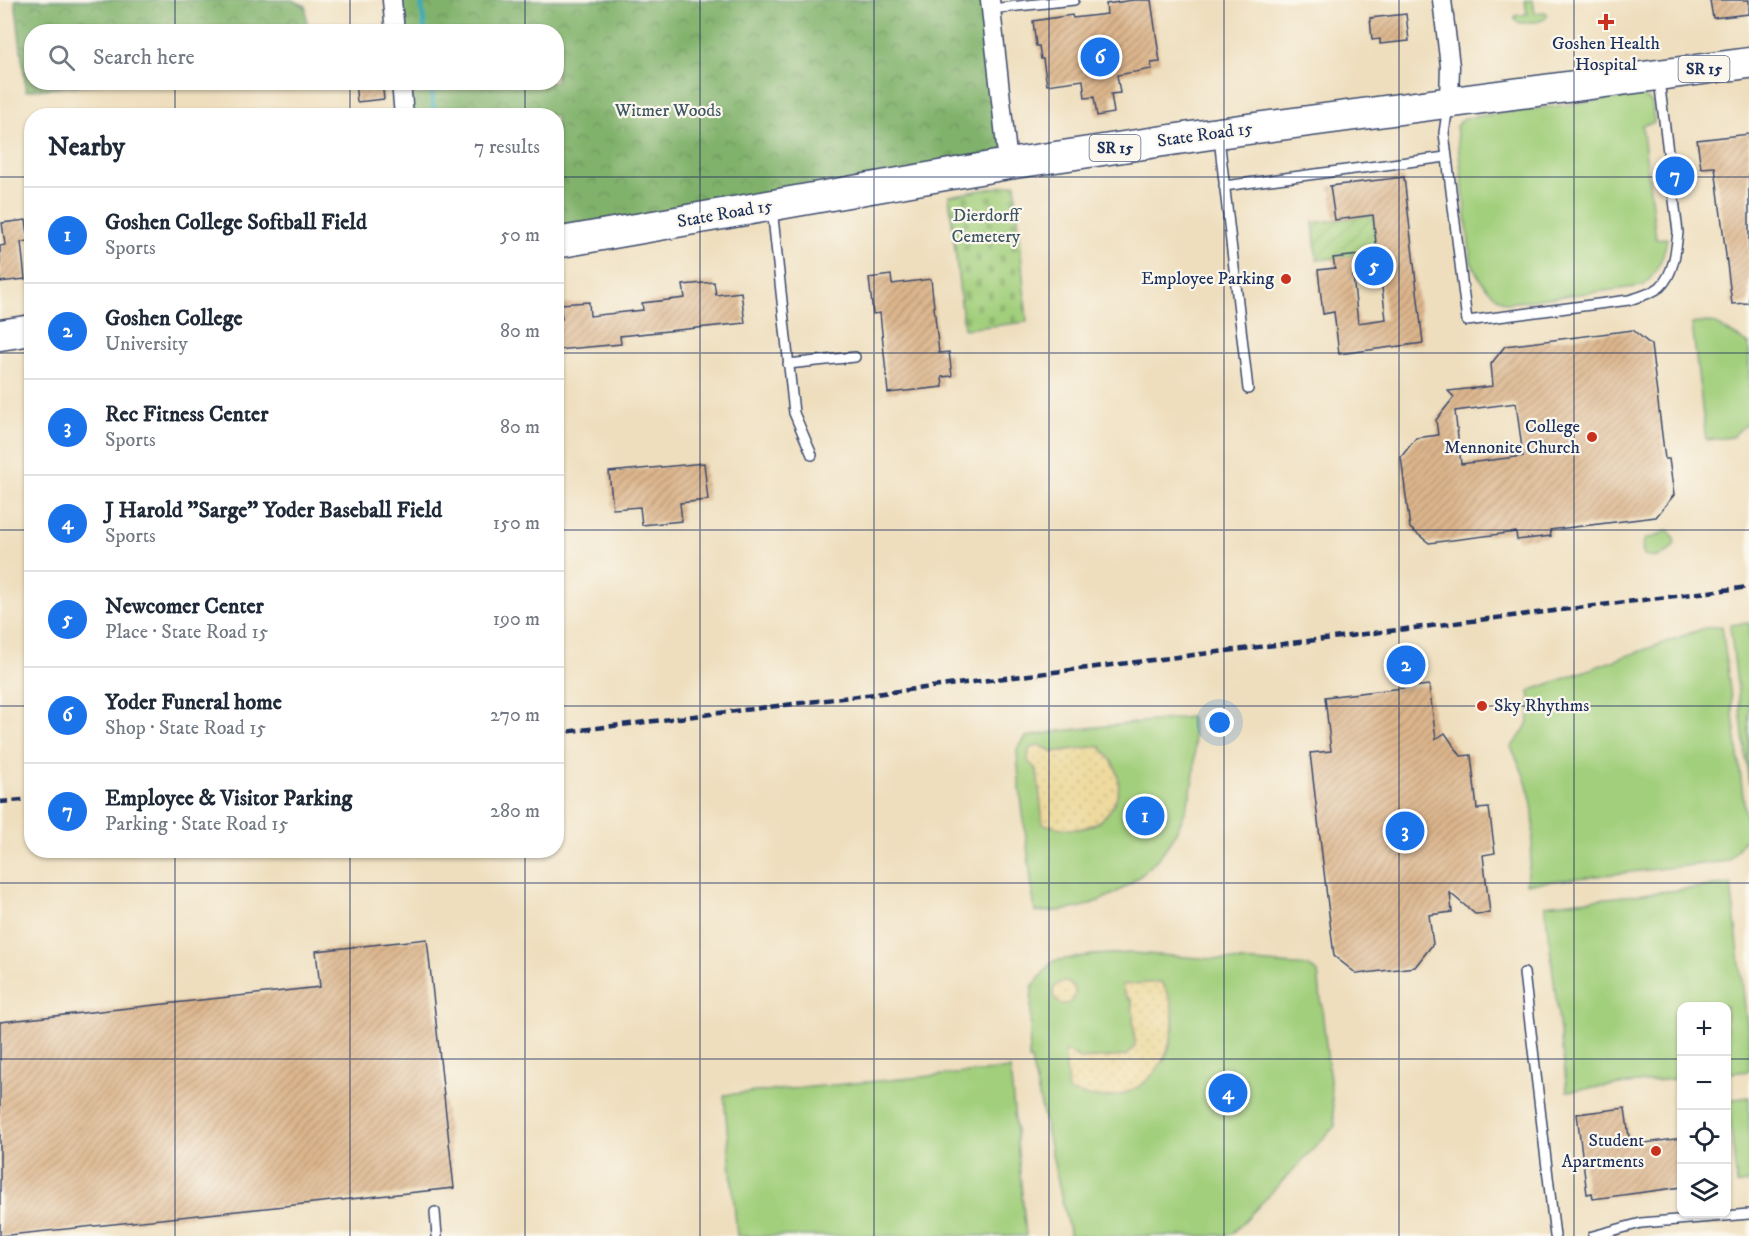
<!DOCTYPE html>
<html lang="en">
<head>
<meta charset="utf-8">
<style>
	body { margin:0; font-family:"IM FELL DW Pica",serif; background:#f6f6f7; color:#1f2937 }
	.controls { position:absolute; right:18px; bottom:18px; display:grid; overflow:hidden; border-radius:12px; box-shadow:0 2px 4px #0004 }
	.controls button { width:54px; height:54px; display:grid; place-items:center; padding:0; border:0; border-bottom:2px solid #e0e1e3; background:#fff; color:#1f2937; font:30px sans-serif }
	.you { position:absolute; left:1220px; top:723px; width:21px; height:21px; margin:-15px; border:4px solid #fff; border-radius:50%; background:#1a73e8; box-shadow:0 0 0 9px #1a73e833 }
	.badge { display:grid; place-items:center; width:39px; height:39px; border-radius:50%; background:#1a73e8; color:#fff; font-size:20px; font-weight:700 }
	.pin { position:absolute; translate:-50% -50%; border:3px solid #fff; box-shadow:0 2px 6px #0006 }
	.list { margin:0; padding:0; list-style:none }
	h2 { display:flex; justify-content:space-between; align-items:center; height:78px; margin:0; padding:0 24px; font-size:26px }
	h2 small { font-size:20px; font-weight:400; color:#747a83 }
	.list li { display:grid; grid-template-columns:39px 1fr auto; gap:18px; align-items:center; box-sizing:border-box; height:96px; padding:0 24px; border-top:2px solid #e0e1e3 }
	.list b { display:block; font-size:22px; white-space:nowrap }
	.list p { margin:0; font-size:20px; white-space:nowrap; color:#747a83 }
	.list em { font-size:20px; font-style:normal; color:#747a83 }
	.icon { flex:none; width:33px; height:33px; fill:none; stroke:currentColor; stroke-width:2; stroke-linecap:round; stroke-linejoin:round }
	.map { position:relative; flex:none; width:1749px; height:1236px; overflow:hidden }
	.search { position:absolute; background:#fff; box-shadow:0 2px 4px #0004; left:24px; top:24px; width:540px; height:66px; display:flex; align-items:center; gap:15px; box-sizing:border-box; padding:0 21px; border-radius:24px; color:#747a83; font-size:22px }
	.panel { position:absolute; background:#fff; box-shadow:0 2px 4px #0004; left:24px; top:108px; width:540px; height:750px; border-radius:24px }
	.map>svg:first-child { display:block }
	.green { fill:#a2cf7c; stroke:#5e7f6d; stroke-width:1.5; fill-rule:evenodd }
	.forest { fill:url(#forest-crowns); stroke:#4e7065; stroke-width:1.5 }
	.sand { fill:url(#sand-dots); stroke:#84847e; stroke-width:1.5 }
	.cemetery { fill:url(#cemetery-stones); stroke:#5e7f6d; stroke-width:1.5 }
	.garden { fill:url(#garden-furrows); stroke:#5e7f6d; stroke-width:1.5 }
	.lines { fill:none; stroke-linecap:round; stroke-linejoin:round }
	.stream { stroke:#3aabb6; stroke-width:5 }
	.building { fill:url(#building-hatch); fill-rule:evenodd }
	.service-casing { stroke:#3b496c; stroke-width:12 }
	.minor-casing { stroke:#3b496c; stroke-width:21 }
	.primary-casing { stroke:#3b496c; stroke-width:33 }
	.service { stroke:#fff; stroke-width:9 }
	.minor { stroke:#fff; stroke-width:18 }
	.primary { stroke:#fff; stroke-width:30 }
	.rail { stroke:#1b2f5e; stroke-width:4.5; stroke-dasharray:9 4.5; stroke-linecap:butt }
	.grid { fill:none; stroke:#1b2f5e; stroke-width:1.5; stroke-opacity:0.55 }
	.poi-dot { fill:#c8321e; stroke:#fbf7ec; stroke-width:2 }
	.labels { text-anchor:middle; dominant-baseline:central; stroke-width:4.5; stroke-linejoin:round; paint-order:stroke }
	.shield { fill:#fbf7ec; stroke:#5e6b89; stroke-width:1.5 }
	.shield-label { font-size:16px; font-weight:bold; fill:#1b2f5e }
	.poi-label { font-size:18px; fill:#1b2f5e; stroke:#fbf7ec; text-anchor:end }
	.park-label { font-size:18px; fill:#3d5766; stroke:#fbf7ec }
	.street-label { font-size:18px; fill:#1b2f5e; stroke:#fbf7ec }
</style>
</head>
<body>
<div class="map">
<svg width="1749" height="1236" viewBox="0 0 1749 1236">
	<defs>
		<pattern id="forest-crowns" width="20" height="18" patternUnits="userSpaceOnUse" patternTransform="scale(1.5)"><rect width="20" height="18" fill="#81b26c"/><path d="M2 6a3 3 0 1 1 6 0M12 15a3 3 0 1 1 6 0" fill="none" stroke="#69915c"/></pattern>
		<pattern id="sand-dots" width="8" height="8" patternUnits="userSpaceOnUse" patternTransform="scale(1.5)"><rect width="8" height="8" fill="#eeda9e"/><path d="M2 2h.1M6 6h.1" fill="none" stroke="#ccbb8a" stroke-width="1.8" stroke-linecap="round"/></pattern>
		<pattern id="cemetery-stones" width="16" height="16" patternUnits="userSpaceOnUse" patternTransform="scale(1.5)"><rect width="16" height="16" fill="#a2cf7c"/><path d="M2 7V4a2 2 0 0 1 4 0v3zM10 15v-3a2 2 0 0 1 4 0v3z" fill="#8bb26e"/></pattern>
		<pattern id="garden-furrows" width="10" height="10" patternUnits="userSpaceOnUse" patternTransform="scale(1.5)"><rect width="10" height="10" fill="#a2cf7c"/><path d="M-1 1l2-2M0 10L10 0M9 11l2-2" fill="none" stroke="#8bb26e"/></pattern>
		<pattern id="building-hatch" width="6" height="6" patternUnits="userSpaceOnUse" patternTransform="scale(1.5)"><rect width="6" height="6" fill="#ddb68c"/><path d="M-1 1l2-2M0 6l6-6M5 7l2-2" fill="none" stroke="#b29476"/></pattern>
	</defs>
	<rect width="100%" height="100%" fill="#fbf7ec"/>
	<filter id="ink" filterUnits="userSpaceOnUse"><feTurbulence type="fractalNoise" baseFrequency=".0167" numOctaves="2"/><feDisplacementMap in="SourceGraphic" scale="12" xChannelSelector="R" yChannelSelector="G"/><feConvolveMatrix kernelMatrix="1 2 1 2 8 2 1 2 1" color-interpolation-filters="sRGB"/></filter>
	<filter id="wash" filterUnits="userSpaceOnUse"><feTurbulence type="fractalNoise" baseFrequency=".008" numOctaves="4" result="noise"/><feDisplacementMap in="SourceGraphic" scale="24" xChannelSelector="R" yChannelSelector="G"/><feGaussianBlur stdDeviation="1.35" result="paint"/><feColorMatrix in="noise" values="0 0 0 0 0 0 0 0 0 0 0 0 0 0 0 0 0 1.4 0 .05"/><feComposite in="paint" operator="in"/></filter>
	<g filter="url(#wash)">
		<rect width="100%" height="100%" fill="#eedebd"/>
		<g class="green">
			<path d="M1525,0H1533L1535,13L1545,12L1548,15C1543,24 1529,22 1520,23L1515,20V16L1527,14Z"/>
			<path d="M1642,95L1652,103L1654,123L1642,125L1656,239L1667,238C1664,257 1658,273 1643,286L1507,303C1488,293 1479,280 1471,261L1456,126L1464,118Z"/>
			<path d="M1708,322L1716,324L1749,344V421L1732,437L1706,440L1692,324Z"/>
			<path d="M1668,530L1672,535L1675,543C1670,554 1657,560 1645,556C1641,550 1642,546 1645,539L1657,536Z"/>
			<path d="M1749,623V784L1730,625Z"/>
			<path d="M1722,626L1748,836L1728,861L1526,884C1537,825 1539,802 1511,747C1528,729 1533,716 1529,691L1705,628Z"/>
			<path d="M1190,717C1210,799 1166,881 1085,906C1068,911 1052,912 1035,912L1019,780L1017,750L1026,737L1060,731ZM1039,745L1053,752L1100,746C1106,755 1115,765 1117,775C1123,801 1103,828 1077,829C1066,829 1054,826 1044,824L1037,769L1029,749Z"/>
			<path d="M1731,884L1749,1042V1071L1727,1073L1726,1006H1682L1681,1078L1567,1091L1545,905Z"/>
			<path d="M1132,953L1308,966L1318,973L1335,1126L1232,1234L1207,1236H1070L1031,1060H1029L1032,987L1053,961L1093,955ZM1161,982C1177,1012 1177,1029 1164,1061L1068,1091L1076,1055L1080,1059L1126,1056L1135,1046L1132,1001L1127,998Z"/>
			<path d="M1010,1069L1026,1236H737L724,1095Z"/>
			<path d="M1749,1097V1182L1737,1185L1728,1100Z"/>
		</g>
		<g class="forest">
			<path d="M15,0H292L306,6L307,31L32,32V82L102,83L26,91Z"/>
			<path d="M392,0H990L1008,164L557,242L556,116L404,115L401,83L556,82V32L395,31Z"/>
		</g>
		<g class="sand">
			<path d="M1039,745L1053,752L1100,746C1106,754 1113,761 1116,769C1126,798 1105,827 1075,829C1065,830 1054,826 1043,824L1037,770L1028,761L1029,749Z"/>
			<circle cx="1064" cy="993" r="11"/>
			<path d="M1161,982C1165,989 1170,996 1171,1003C1180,1041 1158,1086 1118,1095C1101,1100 1084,1096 1068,1091L1065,1052H1070L1080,1059L1126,1056L1135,1046L1132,1001L1124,994L1122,985Z"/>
		</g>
		<path class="cemetery" d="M1015,184L1027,322L964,329L949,196Z"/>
		<path class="garden" d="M1373,215L1377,253L1317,260L1313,223Z"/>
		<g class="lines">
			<g class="stream">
				<path d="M421,0L425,32"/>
				<path d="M431,82L434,116"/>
			</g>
		</g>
		<g id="blocks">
			<g class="building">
				<path d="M1133,0H1151L1160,62L1151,63L1152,69L1117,75L1120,93L1111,94L1114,113L1097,116L1094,97L1085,98L1083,80L1047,85L1043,59H1041L1039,46H1036L1033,21L1072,15L1073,18L1107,14L1106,4Z"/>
				<path d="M1710,0H1749V14L1713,18Z"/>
				<path d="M1406,14L1409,41L1380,44V39L1372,40L1370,18Z"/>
				<path d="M355,82H382L384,99L357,102Z"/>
				<path d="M1749,134V303L1732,304L1715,167L1701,168L1697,140Z"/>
				<path d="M1404,177L1423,343L1339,354L1334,312L1323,314L1318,270L1335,268L1333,258L1377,253L1373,215L1335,220L1330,186ZM1380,272L1386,319L1358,323L1353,276Z"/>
				<path d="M26,220L29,241L21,242L25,279L0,282V246L5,245L2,223Z"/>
				<path d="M891,275L892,284L931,279L939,353L949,352L952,376L942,377L943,387L888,393L880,313L873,314L869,278Z"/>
				<path d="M714,282L716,295L741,292L745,323L620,336L621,344L556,350V319H562L560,304L589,302L590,316L643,310L642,303L685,298L683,285Z"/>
				<path d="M1633,330L1651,345L1665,459H1669L1674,495L1656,517L1550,530L1551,536L1517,540L1516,532L1429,543L1410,528L1401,457L1416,438L1438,435L1436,420L1454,397L1448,391L1493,386L1491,364L1505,346ZM1516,403L1523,456L1461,464L1455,411Z"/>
				<path d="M704,463L708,500L680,503L682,521L642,525L640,507L613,509L609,472Z"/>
				<path d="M1429,685L1436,739L1445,733L1461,756L1471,755L1477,809L1489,808L1495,853L1483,855L1490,913L1475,914L1450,893L1452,912L1429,915L1433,944L1415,967L1357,974L1334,956L1310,753L1331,751L1325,697Z"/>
				<path d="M427,939L454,1188L0,1236V1022L320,987L316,951Z"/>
				<path d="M1625,1108L1630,1145L1682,1138V1187L1593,1199L1592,1193L1587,1194L1577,1114Z"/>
			</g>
		</g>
	</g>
	<g filter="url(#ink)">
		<use href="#blocks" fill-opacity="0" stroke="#3b496c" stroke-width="1.5"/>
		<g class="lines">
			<defs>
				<g id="service">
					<path d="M991,9L1074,0"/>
					<path d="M1448,106L1444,133L1467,321L1629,300C1639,297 1651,294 1660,287C1674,274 1676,250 1678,232L1659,80"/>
					<path d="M1219,138L1248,389"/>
					<path d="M1224,186L1446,157"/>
					<path d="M772,208L794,413L812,455"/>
					<path d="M788,364L855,357"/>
					<path d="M1524,973L1555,1236"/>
					<path d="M435,1212L437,1236"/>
					<path d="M1593,1236L1641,1223L1749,1214"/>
				</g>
				<g id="minor">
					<path d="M392,0L395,32"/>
					<path d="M990,0L1008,164"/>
					<path d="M1442,0L1450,66L1449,102"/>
					<path d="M401,82L404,116"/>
				</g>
				<g id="primary">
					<path d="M556,243L1008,164L1218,133L1749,63"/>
					<path d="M0,335L32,330"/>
				</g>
			</defs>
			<use href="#service" class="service-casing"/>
			<use href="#minor" class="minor-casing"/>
			<use href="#primary" class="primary-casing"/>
			<use href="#service" class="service"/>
			<use href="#minor" class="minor"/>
			<use href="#primary" class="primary"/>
			<g class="rail">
				<path d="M556,733L1749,587"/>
				<path d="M0,802L32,799"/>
			</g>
		</g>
	</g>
	<path class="grid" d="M175,0V32M350,0V32M525,0V32M700,0V1236M874,0V1236M1049,0V1236M1224,0V1236M1399,0V1236M1574,0V1236M175,82V116M350,82V116M525,82V116M0,177H32M556,177H1749M0,353H32M556,353H1749M0,530H32M556,530H1749M0,706H32M556,706H1749M175,850V1236M350,850V1236M525,850V1236M0,883H1749M0,1059H1682M1726,1059H1749"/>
	<g class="poi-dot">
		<path d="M1603 13h6v6h6v6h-6v6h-6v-6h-6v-6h6z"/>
		<circle cx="1286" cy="279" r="6"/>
		<circle cx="1592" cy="437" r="6"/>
		<circle cx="1482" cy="706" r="6"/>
		<circle cx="1656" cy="1151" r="6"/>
	</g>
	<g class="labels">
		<g class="shield">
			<rect x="1678.5" y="56" width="51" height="26" rx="4.5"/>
			<rect x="1089.5" y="135" width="51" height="26" rx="4.5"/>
		</g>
		<g class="shield-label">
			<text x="1704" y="69">SR 15</text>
			<text x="1115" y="148">SR 15</text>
		</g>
		<g class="poi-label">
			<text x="1606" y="44" text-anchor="middle">Goshen Health<tspan x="1606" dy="21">Hospital</tspan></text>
			<text x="1274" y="279">Employee Parking</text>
			<text x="1580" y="427">College<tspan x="1580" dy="21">Mennonite Church</tspan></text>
			<text x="1494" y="706" text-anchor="start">Sky Rhythms</text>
			<text x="1644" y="1141">Student<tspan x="1644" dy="21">Apartments</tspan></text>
		</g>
		<g class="park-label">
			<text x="668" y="111">Witmer Woods</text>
			<text x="986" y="216">Dierdorff<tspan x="986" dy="21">Cemetery</tspan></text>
		</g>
		<g class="street-label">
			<text transform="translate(1205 135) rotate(-8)">State Road 15</text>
			<text transform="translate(725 214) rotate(-10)">State Road 15</text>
		</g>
	</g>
</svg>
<div class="controls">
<button>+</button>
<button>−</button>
<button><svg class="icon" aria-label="locate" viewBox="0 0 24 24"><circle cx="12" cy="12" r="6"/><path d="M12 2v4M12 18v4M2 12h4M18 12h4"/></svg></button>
<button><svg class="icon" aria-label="layers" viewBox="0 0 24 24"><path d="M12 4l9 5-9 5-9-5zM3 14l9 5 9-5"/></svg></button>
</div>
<div class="you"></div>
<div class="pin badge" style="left:1145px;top:816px">1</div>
<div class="pin badge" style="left:1406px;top:665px">2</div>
<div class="pin badge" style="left:1405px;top:831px">3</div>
<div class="pin badge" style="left:1228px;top:1093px">4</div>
<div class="pin badge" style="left:1374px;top:266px">5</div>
<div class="pin badge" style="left:1100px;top:57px">6</div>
<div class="pin badge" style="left:1675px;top:176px">7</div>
<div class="search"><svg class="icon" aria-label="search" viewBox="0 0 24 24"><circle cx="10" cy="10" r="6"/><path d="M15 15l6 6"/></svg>Search here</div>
<section class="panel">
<h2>Nearby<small>7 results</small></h2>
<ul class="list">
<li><span class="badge">1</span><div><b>Goshen College Softball Field</b><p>Sports</p></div><em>50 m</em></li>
<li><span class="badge">2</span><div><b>Goshen College</b><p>University</p></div><em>80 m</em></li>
<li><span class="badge">3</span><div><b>Rec Fitness Center</b><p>Sports</p></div><em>80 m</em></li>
<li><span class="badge">4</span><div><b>J Harold &quot;Sarge&quot; Yoder Baseball Field</b><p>Sports</p></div><em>150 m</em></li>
<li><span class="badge">5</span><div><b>Newcomer Center</b><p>Place · State Road 15</p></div><em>190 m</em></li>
<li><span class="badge">6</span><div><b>Yoder Funeral home</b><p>Shop · State Road 15</p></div><em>270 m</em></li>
<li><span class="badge">7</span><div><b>Employee &amp; Visitor Parking</b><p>Parking · State Road 15</p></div><em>280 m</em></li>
</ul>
</section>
</div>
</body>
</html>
